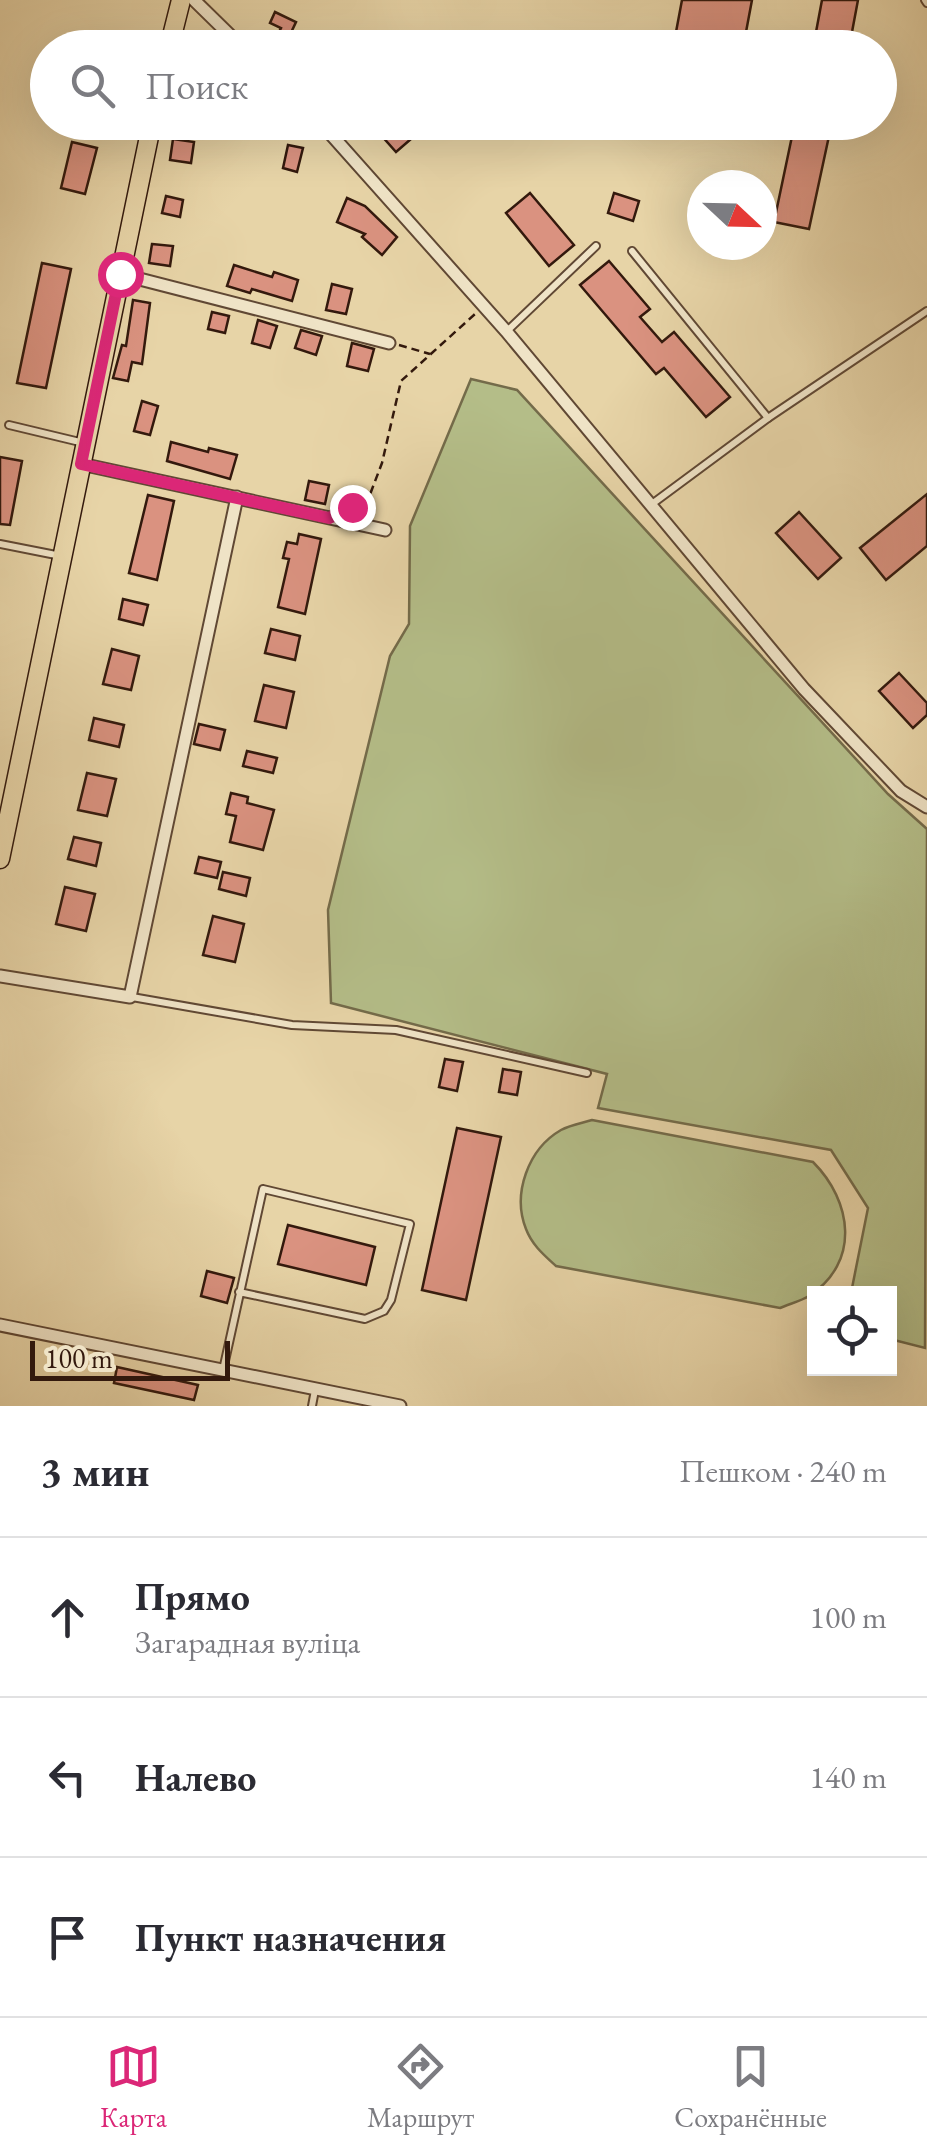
<!DOCTYPE html>
<html lang="ru">
<head>
<meta charset="utf-8">
<style>
	body { margin:0; font-family:"EB Garamond",serif; background:#f2f2f3; color:#2b2b33 }
	.controls { position:absolute; right:30px; bottom:30px; display:grid; overflow:hidden; border-radius:0px; box-shadow:0 10px 40px #0002 }
	.controls button { width:90px; height:90px; display:grid; place-items:center; padding:0; border:0; border-bottom:2px solid #e1e1e2; background:#fff; color:#2b2b33; font:50px sans-serif }
	.compass { position:absolute; left:687px; top:170px; width:90px; height:90px; border-radius:50%; background:#fff; box-shadow:0 10px 40px #0002; rotate:112deg }
	.scale { position:absolute; left:30px; bottom:25px; width:200px; box-sizing:border-box; padding-left:10px; border:5px solid #33190d; border-top:0; font-size:28px; line-height:35px; white-space:nowrap; color:#33190d; -webkit-text-stroke:8px #efe3c6; paint-order:stroke }
	.stop { position:absolute; width:30px; height:30px; margin:-22px; border:8px solid #db2777; border-radius:50%; background:#fff }
	.stop.end { background:#db2777; border-color:#fff; box-shadow:0 2px 10px #0008 }
	.list { margin:0; padding:0; list-style:none }
	h2 { display:flex; justify-content:space-between; align-items:center; height:130px; margin:0; padding:0 40px; font-size:42px }
	h2 small { font-size:32px; font-weight:400; color:#7c7c81 }
	.list li { display:grid; grid-template-columns:65px 1fr auto; gap:30px; align-items:center; box-sizing:border-box; height:160px; padding:0 40px; border-top:2px solid #e1e1e2 }
	.list b { display:block; font-size:38px; white-space:nowrap }
	.list p { margin:0; font-size:32px; white-space:nowrap; color:#7c7c81 }
	.list em { font-size:32px; font-style:normal; color:#7c7c81 }
	.icon { flex:none; width:55px; height:55px; fill:none; stroke:currentColor; stroke-width:2; stroke-linecap:round; stroke-linejoin:round }
	.map { position:relative; flex:none; width:927px; height:1406px; overflow:hidden }
	.search { position:absolute; background:#fff; box-shadow:0 10px 40px #0002; left:30px; right:30px; top:30px; height:110px; display:flex; align-items:center; gap:25px; box-sizing:border-box; padding:0 35px; border-radius:55px; color:#7c7c81; font-size:38px }
	.sheet { height:610px; background:#fff }
	nav { display:flex; justify-content:space-around; align-items:center; box-sizing:border-box; height:140px; border-top:2px solid #e1e1e2; background:#fff; font-size:28px; color:#7c7c81 }
	nav a { display:grid; justify-items:center; gap:5px }
	nav .on { color:#db2777 }
	.map>svg:first-child { display:block }
	.green { fill:#b4bd88; stroke:#746b4a; stroke-width:2.5 }
	.building { fill:#da9280; stroke:#33190d; stroke-width:2.5 }
	.lines { fill:none; stroke-linecap:round; stroke-linejoin:round }
	.service-casing { stroke:#604834; stroke-width:10 }
	.minor-casing { stroke:#604834; stroke-width:15 }
	.primary-casing { stroke:#33190d; stroke-width:21 }
	.path { stroke:#33190d; stroke-width:2.5; stroke-dasharray:8 5; stroke-linecap:butt }
	.service { stroke:#efe3c6; stroke-width:6 }
	.minor { stroke:#efe3c6; stroke-width:11 }
	.primary { stroke:#e7d4a7; stroke-width:18 }
	.route { stroke:#db2777; stroke-width:12 }
</style>
</head>
<body>
<div class="map">
<svg width="927" height="1406" viewBox="0 0 927 1406">
	<rect width="100%" height="100%" fill="#e7d4a7"/>
	<filter id="stains"><feTurbulence type="fractalNoise" baseFrequency=".002" numOctaves="4"/><feColorMatrix values="0 0 0 0 .2 0 0 0 0 .09 0 0 0 0 .02 0 0 0 .5 -.17"/></filter>
	<radialGradient id="worn" r=".72"><stop offset=".6" stop-color="#630" stop-opacity="0"/><stop offset="1" stop-color="#630" stop-opacity=".3"/></radialGradient>
	<g class="green">
		<path d="M471,379L517,390L888,794L927,829L925,1348L890,1339V1294L851,1293L868,1208L831,1150L598,1108L607,1074L331,1003L328,910L390,656L409,624L410,526Z"/>
		<path d="M592,1120L813,1162C852,1201 861,1262 809,1296C801,1301 789,1304 780,1308L556,1266C544,1255 532,1245 526,1229C512,1194 528,1149 561,1130C570,1125 582,1123 592,1120Z"/>
	</g>
	<g class="building">
		<path d="M682,0H752L743,48H673Z"/>
		<path d="M822,0H858L849,48H813Z"/>
		<path d="M275,12L296,22L287,41L277,36L281,28L270,23Z"/>
		<path d="M396,122H411L419,132L396,152L381,135Z"/>
		<path d="M674,122H728L725,138L674,128Z"/>
		<path d="M795,122H832L809,229L774,222Z"/>
		<path d="M173,139L194,142L191,163L170,160Z"/>
		<path d="M72,142L97,148L85,194L61,188Z"/>
		<path d="M288,145L303,148L297,172L283,168Z"/>
		<path d="M530,193L574,245L549,266L506,213Z"/>
		<path d="M614,193L639,201L633,221L608,213Z"/>
		<path d="M166,196L183,200L180,217L162,213Z"/>
		<path d="M347,198L365,206L397,237L382,255L362,237L365,234L337,222Z"/>
		<path d="M152,244L173,246L170,266L149,263Z"/>
		<path d="M609,261L650,309L640,317L662,342L674,332L730,397L706,417L664,368L656,374L580,285Z"/>
		<path d="M42,263L71,269L46,388L17,383Z"/>
		<path d="M234,265L272,277L274,272L298,280L292,301L252,289L250,293L227,286Z"/>
		<path d="M332,284L352,289L346,314L326,310Z"/>
		<path d="M133,300L150,303L142,364L132,362L128,381L113,378L122,345L126,346Z"/>
		<path d="M212,312L229,316L225,333L208,329Z"/>
		<path d="M258,320L277,326L270,348L252,343Z"/>
		<path d="M301,330L322,336L316,355L295,348Z"/>
		<path d="M352,343L374,349L368,371L347,366Z"/>
		<path d="M142,401L158,406L150,435L134,431Z"/>
		<path d="M171,442L208,452L209,448L237,455L230,479L167,461Z"/>
		<path d="M0,457L22,461L10,525L0,524Z"/>
		<path d="M309,481L329,485L325,504L305,500Z"/>
		<path d="M927,494V546L886,580L860,548Z"/>
		<path d="M148,495L174,501L157,580L129,573Z"/>
		<path d="M799,512L841,558L818,579L776,533Z"/>
		<path d="M299,534L321,539L305,614L278,607L289,559L283,558L287,542L297,544Z"/>
		<path d="M123,599L148,605L143,625L119,619Z"/>
		<path d="M271,629L300,636L295,660L265,653Z"/>
		<path d="M112,649L139,656L131,690L103,684Z"/>
		<path d="M899,673L927,703V715L913,728L879,691Z"/>
		<path d="M264,685L294,692L286,728L255,721Z"/>
		<path d="M94,718L124,725L119,747L89,740Z"/>
		<path d="M199,724L225,730L220,750L194,744Z"/>
		<path d="M247,751L277,758L273,773L243,766Z"/>
		<path d="M87,773L116,779L107,816L78,810Z"/>
		<path d="M231,793L248,797L247,803L274,810L263,850L230,842L236,816L226,814Z"/>
		<path d="M74,837L101,843L96,866L68,859Z"/>
		<path d="M199,857L221,862L217,878L195,873Z"/>
		<path d="M223,872L250,878L246,896L219,889Z"/>
		<path d="M65,887L95,894L86,931L56,924Z"/>
		<path d="M213,916L244,924L235,962L203,955Z"/>
		<path d="M445,1059L463,1062L457,1091L439,1087Z"/>
		<path d="M503,1069L521,1072L517,1095L499,1092Z"/>
		<path d="M457,1128L501,1137L466,1300L422,1290Z"/>
		<path d="M288,1225L375,1247L366,1285L278,1264Z"/>
		<path d="M207,1271L234,1278L227,1303L201,1296Z"/>
		<path d="M117,1367L198,1385L194,1400L114,1383Z"/>
	</g>
	<g class="lines">
		<defs>
			<g id="service">
				<path d="M925,0L927,3"/>
				<path d="M632,251L768,418"/>
				<path d="M507,331L596,246"/>
				<path d="M9,425L84,443"/>
				<path d="M652,504L768,418L927,311"/>
				<path d="M0,544L61,556"/>
				<path d="M132,997L292,1025L396,1030L587,1073"/>
				<path d="M223,1370L263,1189L410,1224L391,1300L384,1311L365,1319L239,1292"/>
				<path d="M312,1406L315,1390"/>
			</g>
			<g id="minor">
				<path d="M194,0L243,48"/>
				<path d="M320,122L506,331L804,689L901,791L927,807"/>
				<path d="M120,274L389,343"/>
				<path d="M81,464L385,530"/>
				<path d="M0,976L130,997L237,497"/>
				<path d="M0,1325L400,1406"/>
			</g>
			<g id="primary">
				<path d="M169,48L181,0"/>
				<path d="M0,859L152,122"/>
			</g>
		</defs>
		<use href="#service" class="service-casing"/>
		<use href="#minor" class="minor-casing"/>
		<use href="#primary" class="primary-casing"/>
		<g class="path">
			<path d="M399,345L430,354"/>
			<path d="M350,508L369,497L382,463L401,381L475,314"/>
		</g>
		<use href="#service" class="service"/>
		<use href="#minor" class="minor"/>
		<use href="#primary" class="primary"/>
	</g>
	<g class="lines">
		<path class="route" d="M120,274L81,464L329,518L352,507"/>
	</g>
	<rect width="100%" height="100%" filter="url(#stains)"/>
	<rect width="100%" height="100%" fill="url(#worn)"/>
</svg>
<div class="controls">
<button><svg class="icon" aria-label="locate" viewBox="0 0 24 24"><circle cx="12" cy="12" r="6"/><path d="M12 2v4M12 18v4M2 12h4M18 12h4"/></svg></button>
</div>
<svg class="compass" viewBox="-18 -18 36 36"><path d="M0-13l5 13h-10z" fill="#e53935"/><path d="M0 13l5-13h-10z" fill="#7c7c81"/></svg>
<div class="scale">100 m</div>
<div class="stop" style="left:120px;top:274px"></div>
<div class="stop end" style="left:352px;top:507px"></div>
<div class="search"><svg class="icon" aria-label="search" viewBox="0 0 24 24"><circle cx="10" cy="10" r="6"/><path d="M15 15l6 6"/></svg>Поиск</div>
</div>
<section class="sheet">
<h2>3 мин<small>Пешком · 240 m</small></h2>
<ul class="list">
<li><svg class="icon" aria-label="ahead" viewBox="0 0 24 24"><path d="M12 20V5M6 11l6-6 6 6"/></svg><div><b>Прямо</b><p>Загарадная вуліца</p></div><em>100 m</em></li>
<li><svg class="icon" aria-label="left" viewBox="0 0 24 24"><path d="M17 20v-9H6M10 6l-5 5 5 5"/></svg><div><b>Налево</b></div><em>140 m</em></li>
<li><svg class="icon" aria-label="arrive" viewBox="0 0 24 24"><path d="M6 21V4h12l-3 4 3 4H6"/></svg><div><b>Пункт назначения</b></div></li>
</ul>
</section>
<nav>
<a class="on"><svg class="icon" aria-label="map" viewBox="0 0 24 24"><path d="M3 6l6-2 6 2 6-2v14l-6 2-6-2-6 2zM9 4v14M15 6v14"/></svg>Карта</a>
<a><svg class="icon" aria-label="directions" viewBox="0 0 24 24"><path d="M12 3l9 9-9 9-9-9zM9 14v-3h6M13 9l2 2-2 2"/></svg>Маршрут</a>
<a><svg class="icon" aria-label="saved" viewBox="0 0 24 24"><path d="M7 4h10v16l-5-4-5 4z"/></svg>Сохранённые</a>
</nav>
</body>
</html>
